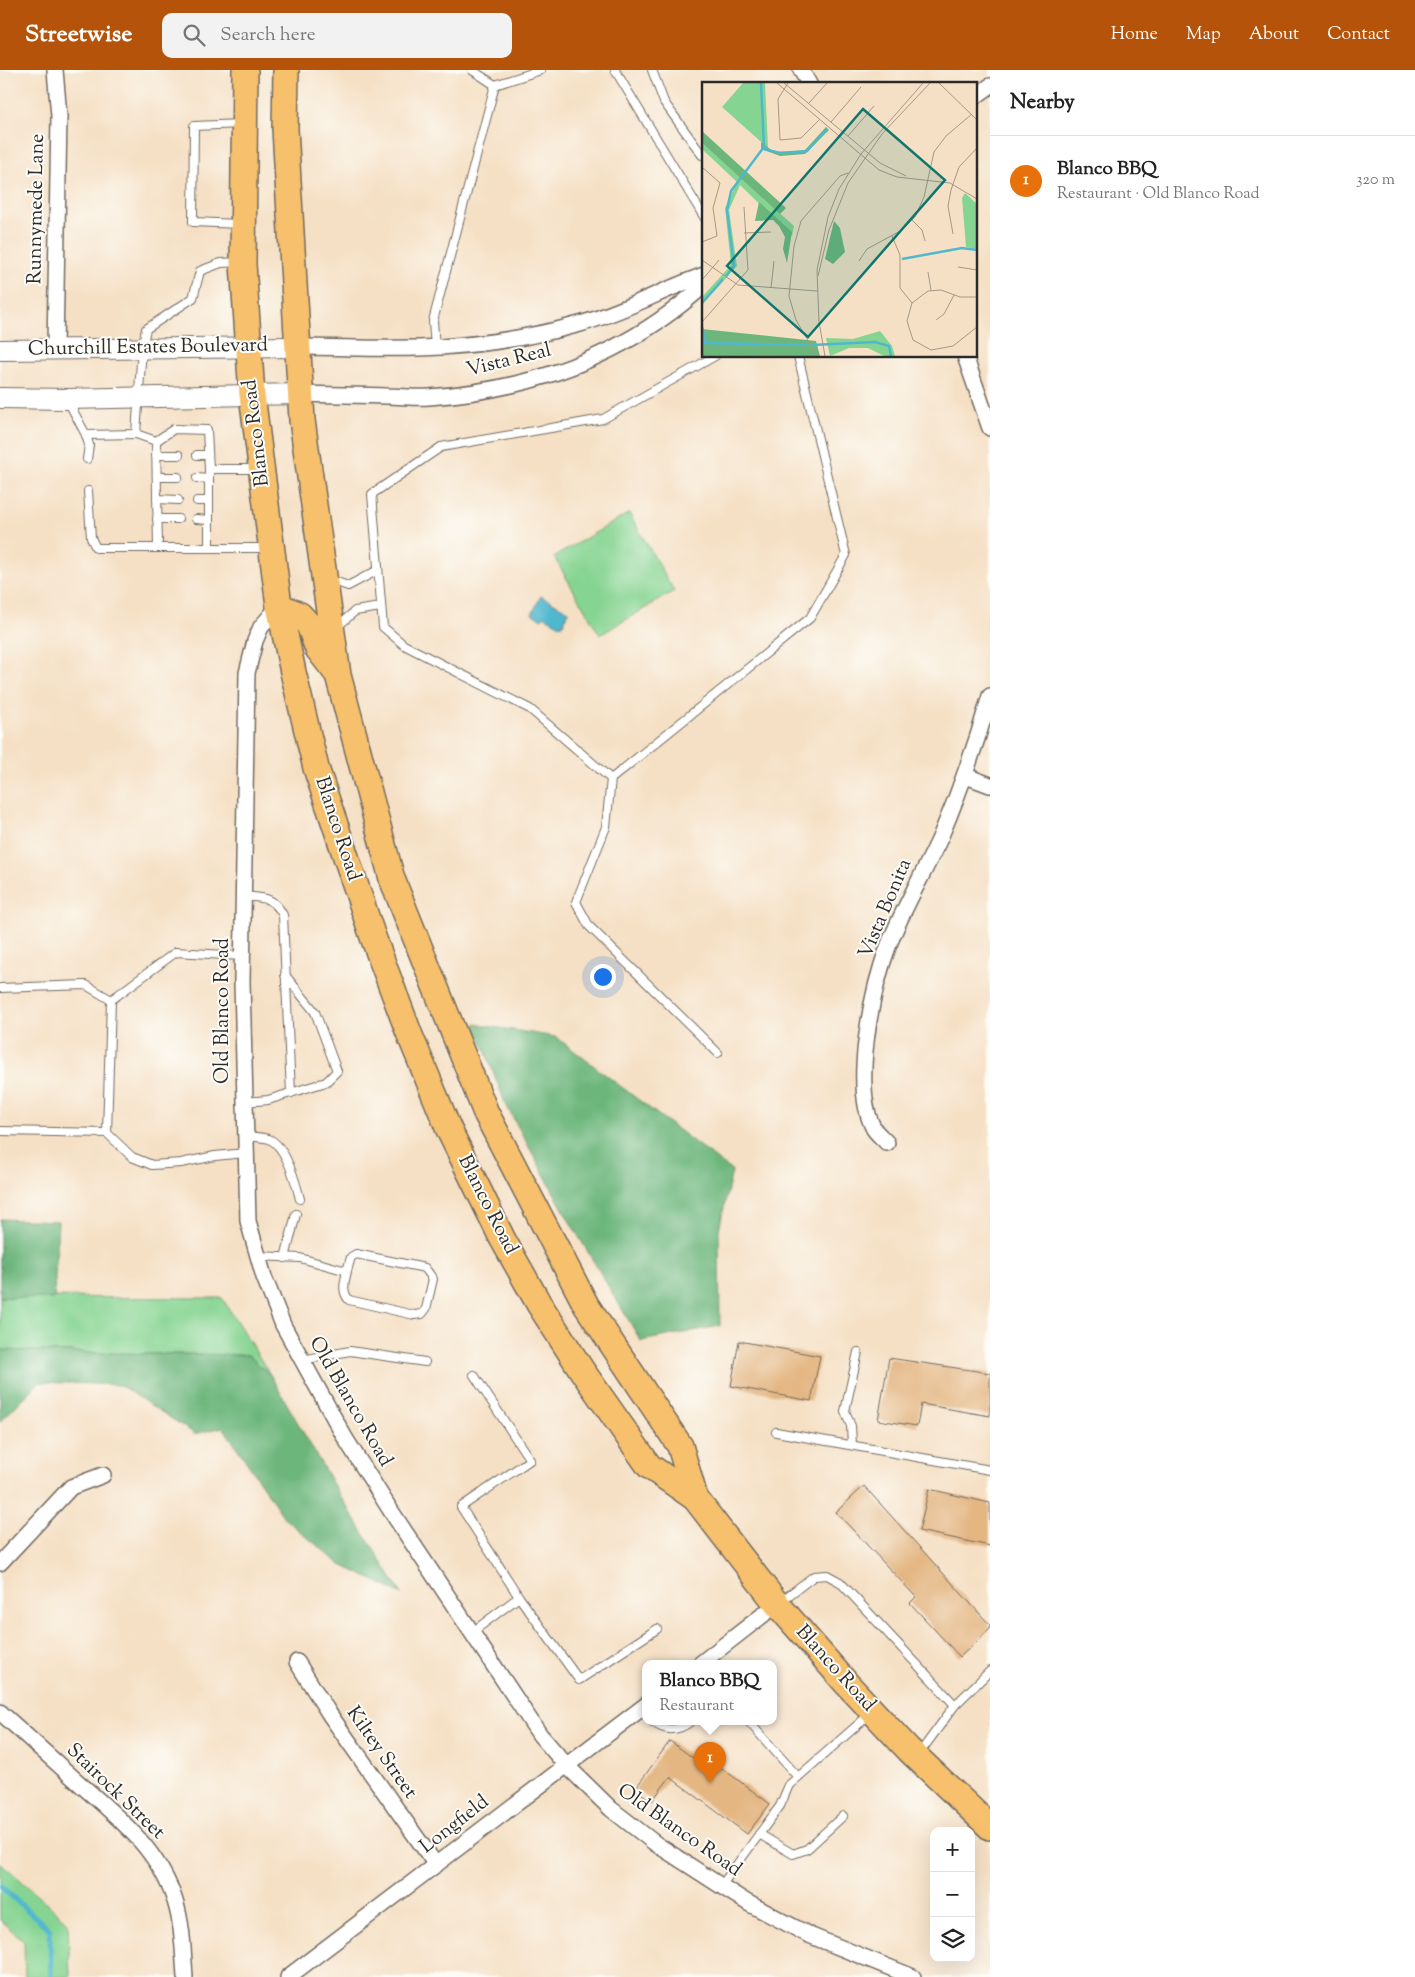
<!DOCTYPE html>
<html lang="en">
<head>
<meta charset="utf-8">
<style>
	body { margin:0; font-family:"Sorts Mill Goudy",serif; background:#f2f2f2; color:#222 }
	.controls { position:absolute; right:15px; bottom:15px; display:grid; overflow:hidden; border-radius:10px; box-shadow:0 5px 20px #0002 }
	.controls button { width:45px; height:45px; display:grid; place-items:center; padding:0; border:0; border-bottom:1px solid #e0e0e0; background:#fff; color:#222; font:25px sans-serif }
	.you { position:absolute; left:602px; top:906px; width:18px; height:18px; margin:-12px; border:4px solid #fff; border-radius:50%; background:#1a73e8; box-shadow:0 0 0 8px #1a73e833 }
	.badge { display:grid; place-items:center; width:32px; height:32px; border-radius:50%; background:#b45309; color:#fff; font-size:16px; font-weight:700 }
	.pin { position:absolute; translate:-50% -41px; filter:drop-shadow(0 1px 2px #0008) }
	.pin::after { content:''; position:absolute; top:26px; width:18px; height:15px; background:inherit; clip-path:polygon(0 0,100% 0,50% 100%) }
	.popup { position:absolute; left:642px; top:1590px; width:135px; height:65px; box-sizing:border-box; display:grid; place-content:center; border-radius:10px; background:#fff; filter:drop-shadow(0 1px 4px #0005); font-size:16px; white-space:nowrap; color:#767676 }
	.popup b { font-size:19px; color:#222 }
	.popup::after { content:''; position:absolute; left:50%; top:100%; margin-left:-10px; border:10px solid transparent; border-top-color:#fff }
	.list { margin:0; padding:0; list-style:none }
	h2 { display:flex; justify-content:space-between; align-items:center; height:65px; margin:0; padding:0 20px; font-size:21px }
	h2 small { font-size:16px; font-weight:400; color:#767676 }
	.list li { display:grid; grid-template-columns:32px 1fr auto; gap:15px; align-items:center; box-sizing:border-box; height:90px; padding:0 20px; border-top:1px solid #e0e0e0 }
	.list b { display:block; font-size:19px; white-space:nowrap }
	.list p { margin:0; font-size:16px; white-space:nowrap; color:#767676 }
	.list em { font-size:16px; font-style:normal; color:#767676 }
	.icon { flex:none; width:28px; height:28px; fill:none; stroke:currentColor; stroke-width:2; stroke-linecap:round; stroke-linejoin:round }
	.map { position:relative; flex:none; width:990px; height:1907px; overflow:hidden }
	header { display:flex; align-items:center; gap:30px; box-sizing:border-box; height:70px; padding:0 25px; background:#b45309; color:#fff }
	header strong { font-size:24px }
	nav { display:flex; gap:28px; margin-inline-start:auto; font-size:18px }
	.search { width:350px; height:45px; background:#f2f2f2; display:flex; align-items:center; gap:12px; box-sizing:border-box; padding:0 18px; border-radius:10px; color:#767676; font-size:19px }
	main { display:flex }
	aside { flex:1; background:#fff }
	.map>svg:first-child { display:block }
	.green { fill:#86d492; stroke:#58805e }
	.forest { fill:#6cb67c; stroke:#4c7054 }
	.water { fill:#50b7ce; stroke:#3e717c }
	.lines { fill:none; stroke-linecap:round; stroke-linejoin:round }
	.stream { stroke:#50b7ce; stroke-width:5 }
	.building { fill:#e4b682 }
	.service-casing { stroke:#726a61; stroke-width:10 }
	.minor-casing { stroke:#726a61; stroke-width:18 }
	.tertiary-casing { stroke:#726a61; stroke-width:22 }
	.primary-casing { stroke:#726a61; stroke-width:28 }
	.service { stroke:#fff; stroke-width:8 }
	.minor { stroke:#fff; stroke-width:15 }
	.tertiary { stroke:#fff; stroke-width:20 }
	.primary { stroke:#f7c06c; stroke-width:25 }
	.labels { text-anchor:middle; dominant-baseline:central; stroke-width:4; stroke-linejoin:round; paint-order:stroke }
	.street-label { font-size:20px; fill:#2b2b2b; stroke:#fdfcf7 }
	.inset-river { fill:none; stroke:#50b7ce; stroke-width:2.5 }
	.inset-road { fill:none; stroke:#a49887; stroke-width:1 }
	.view { fill:#0f766e; fill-opacity:0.15; stroke:#0f766e; stroke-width:2.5 }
	.inset-edge { fill:none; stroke:#2b2b2b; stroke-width:2.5 }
</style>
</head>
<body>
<header>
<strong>Streetwise</strong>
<div class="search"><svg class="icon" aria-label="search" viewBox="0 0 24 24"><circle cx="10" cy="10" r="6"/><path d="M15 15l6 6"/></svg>Search here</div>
<nav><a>Home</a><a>Map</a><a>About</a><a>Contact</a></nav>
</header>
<main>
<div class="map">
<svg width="990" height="1907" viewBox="0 0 990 1907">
	<rect width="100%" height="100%" fill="#fdfcf7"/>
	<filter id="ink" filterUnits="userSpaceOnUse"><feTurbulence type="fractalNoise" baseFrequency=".02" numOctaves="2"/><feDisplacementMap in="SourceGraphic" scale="10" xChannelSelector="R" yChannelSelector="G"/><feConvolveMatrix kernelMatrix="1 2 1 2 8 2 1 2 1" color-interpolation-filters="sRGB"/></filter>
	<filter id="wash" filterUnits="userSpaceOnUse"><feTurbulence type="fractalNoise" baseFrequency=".0096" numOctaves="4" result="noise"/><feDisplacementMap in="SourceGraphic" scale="20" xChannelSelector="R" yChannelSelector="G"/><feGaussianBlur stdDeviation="1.12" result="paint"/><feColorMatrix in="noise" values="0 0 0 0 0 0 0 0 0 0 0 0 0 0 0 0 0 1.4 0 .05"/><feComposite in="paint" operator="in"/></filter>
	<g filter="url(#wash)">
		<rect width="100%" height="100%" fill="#f5e0c5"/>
		<g class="green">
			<path d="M629,443L674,521L600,565L554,487Z"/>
			<path d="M0,1227L222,1228L271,1306L248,1285L102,1283L0,1280Z"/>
			<path d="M0,1792L68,1852L70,1907H25L24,1871L0,1850Z"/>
		</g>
		<g class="forest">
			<path d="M475,954L556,967L732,1101L719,1160L720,1256L641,1271L570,1152L505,1033Z"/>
			<path d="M0,1149L58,1151L54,1229L0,1227Z"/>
			<path d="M0,1280L102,1283L248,1285L271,1306L334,1416L402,1524L341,1495L285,1449L223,1357L195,1364L120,1315L40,1312L0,1352Z"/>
		</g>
		<path class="water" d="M541,526L569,541L562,556L544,546L542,549L532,544Z"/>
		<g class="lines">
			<path class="stream" d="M0,1816L50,1860L51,1907"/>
		</g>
		<g id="blocks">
			<g class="building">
				<path d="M739,1271L820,1286L811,1331L731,1316Z"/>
				<path d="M889,1288L990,1303V1346L921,1334L917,1356L878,1350Z"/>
				<path d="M864,1416L990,1555V1559L960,1587L910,1533L916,1527L836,1442Z"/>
				<path d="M929,1419L990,1433V1476L919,1461Z"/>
				<path d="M670,1671L693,1688L699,1681L770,1734L747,1764L670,1707L652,1731L635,1719Z"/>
			</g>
		</g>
	</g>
	<g filter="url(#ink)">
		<use href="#blocks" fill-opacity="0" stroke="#726a61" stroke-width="1"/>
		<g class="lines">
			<defs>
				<g id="service">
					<path d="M472,0L495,15"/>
					<path d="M615,0L704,147"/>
					<path d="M652,0L664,32L702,85H704"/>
					<path d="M240,154L193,152L194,56L242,54"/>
					<path d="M435,277L433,251L495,15L541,0"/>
					<path d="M715,286L603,349L441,377L372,424L383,557L404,575L530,639L611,709L606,757L576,832L589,856L718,983"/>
					<path d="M68,331L86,365L136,364"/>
					<path d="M86,365L89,375L87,389"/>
					<path d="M156,371L174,359L207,360L209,399"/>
					<path d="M156,385H179"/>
					<path d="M197,385H208"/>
					<path d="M259,399H209V478H269"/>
					<path d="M157,407H178"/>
					<path d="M197,408L209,409"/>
					<path d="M88,421L91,468L96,478H209"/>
					<path d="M157,429L178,430"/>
					<path d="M197,431H209"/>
					<path d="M157,449H178"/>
					<path d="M196,449L209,450"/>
					<path d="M158,476L156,371L136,364L142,278L146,259L193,228L200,201L221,193L240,192"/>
					<path d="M328,509L348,516L378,500"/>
					<path d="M337,557L355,541L381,537"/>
					<path d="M611,709L810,548L846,485L798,286"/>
					<path d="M243,826C263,828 273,826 283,845L291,1023"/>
					<path d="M0,918L86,915L111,930L107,1063"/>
					<path d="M111,930L176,882L242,886"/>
					<path d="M244,1032L268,1030L326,1012L337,1001L315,942L285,905"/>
					<path d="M0,1061L107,1063L132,1087L152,1095L181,1093L215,1086L245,1083"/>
					<path d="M245,1066C252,1067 262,1067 269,1069C286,1076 296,1113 300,1129"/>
					<path d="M258,1186L300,1188L347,1201L351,1187L356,1184L425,1198L433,1209L426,1239L422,1244L414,1245L349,1230C341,1221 345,1211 347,1201"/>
					<path d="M285,1188L296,1144"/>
					<path d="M302,1290L350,1281L425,1292"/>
					<path d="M776,1362L990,1400"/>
					<path d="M852,1375L851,1356L845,1341L858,1282"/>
					<path d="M519,1527L579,1610L657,1559"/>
					<path d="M780,1532L814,1506L827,1505L840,1512L955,1635"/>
					<path d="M471,1563L519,1527L461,1437L530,1390L474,1305"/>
					<path d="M653,1652C665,1662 678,1661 690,1652"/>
					<path d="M749,1652L798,1707"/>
					<path d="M919,1684L955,1635L990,1601"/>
					<path d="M759,1764L793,1784L807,1779L843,1746"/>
					<path d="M721,1816L780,1736L789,1715L870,1644"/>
				</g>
				<g id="minor">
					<path d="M801,0L809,14"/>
					<path d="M976,26L990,16"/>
					<path d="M297,277C345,277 394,280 441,277C486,274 537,266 580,254C623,242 662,220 704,205"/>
					<path d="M55,279L59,46L55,0"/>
					<path d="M965,286L990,358"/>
					<path d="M300,324C329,325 358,325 387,326C401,326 415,328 429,327C532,320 627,285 704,215"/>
					<path d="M279,536L261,557L255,571L247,603L242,912L248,1151L264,1207L283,1255L345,1368L391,1441L540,1665L566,1695L611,1739L656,1774L721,1816L748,1833L809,1865L913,1907"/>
					<path d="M966,706L990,715"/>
					<path d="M887,1073C883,1068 877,1064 874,1059C851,1018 872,920 888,877C902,840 923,805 940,768C960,721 976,675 990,626"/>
					<path d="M0,1493L71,1417L103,1405"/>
					<path d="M297,1592L330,1645L436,1795"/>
					<path d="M700,1594L777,1534"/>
					<path d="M0,1642C27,1666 53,1690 80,1714C119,1748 159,1780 175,1831C183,1856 183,1881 185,1907"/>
					<path d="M288,1907L646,1635"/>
				</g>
				<g id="tertiary">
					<path d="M0,280L297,277"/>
					<path d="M0,328L67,329L300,324"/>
				</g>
				<g id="primary">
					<path d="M245,0L243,194L252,325L279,536L293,602L316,698L373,867L409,963L449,1060L502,1168L539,1234L583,1302L649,1396L695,1428L777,1534L847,1614L909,1680L990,1757"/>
					<path d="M286,0L285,59L302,350L338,605L392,809L486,1043L586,1235L680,1376L695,1428"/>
					<path d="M279,536L300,545L309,555L318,579L335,601"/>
				</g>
			</defs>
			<use href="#service" class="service-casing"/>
			<use href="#minor" class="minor-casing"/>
			<use href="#tertiary" class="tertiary-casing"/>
			<use href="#primary" class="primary-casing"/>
			<use href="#service" class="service"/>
			<use href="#minor" class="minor"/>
			<use href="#tertiary" class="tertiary"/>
			<use href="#primary" class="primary"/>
		</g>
	</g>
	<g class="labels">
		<g class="street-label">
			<text transform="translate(37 139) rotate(-89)">Runnymede Lane</text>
			<text transform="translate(148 278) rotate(-1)">Churchill Estates Boulevard</text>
			<text transform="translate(509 291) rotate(-14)">Vista Real</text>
			<text transform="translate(257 363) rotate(-97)">Blanco Road</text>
			<text transform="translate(337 759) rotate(72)">Blanco Road</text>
			<text transform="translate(886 839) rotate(-67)">Vista Bonita</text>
			<text transform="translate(223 941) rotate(-90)">Old Blanco Road</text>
			<text transform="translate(487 1135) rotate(63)">Blanco Road</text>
			<text transform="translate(350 1332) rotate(60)">Old Blanco Road</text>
			<text transform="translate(835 1599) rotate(48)">Blanco Road</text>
			<text transform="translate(381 1683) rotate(55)">Kiltey Street</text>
			<text transform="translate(115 1722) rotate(44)">Stairock Street</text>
			<text transform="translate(455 1755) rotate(-38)">Longfield</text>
			<text transform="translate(679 1761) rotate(35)">Old Blanco Road</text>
		</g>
	</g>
	<g transform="translate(702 12)">
		<rect width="275" height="275" fill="#f5e0c5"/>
		<path d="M41,1H63L66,66L20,25ZM0,61L92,144L90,154L38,103L27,128L35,184L0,223V215L29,183L23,126L35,100L0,67ZM263,111L275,122V167L264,165L260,116ZM178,249L190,264L193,274H182L166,266H147L128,274L124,256L151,257Z" fill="#86d492"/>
		<path d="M124,45L127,48L103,72L78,74L59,67V60L72,70L102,69ZM0,49L84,126L78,132L0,61ZM57,120L90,150L85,181L81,167L83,155L77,144L71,138L53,139ZM132,139L138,146L143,170L131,182L123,177ZM0,247L114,259L118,274H0Z" fill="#6cb67c"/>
		<path class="inset-river" d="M62,67L78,71L105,69L125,47M200,177L260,166L275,168M24,194L32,184L25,128L29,109L62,65L59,1M0,221L21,197M0,245L4,261M0,261L105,263M110,263L173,260L187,264L189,274"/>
		<path class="inset-road" d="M75,1L177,88L195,95L248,101L275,117M82,1L178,81L204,94M86,1L76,17L78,58L99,56L118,37M237,1L275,38M107,21L125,1M129,40L159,5M146,54L172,24M0,85L18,101L11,126L15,154L0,160M210,138L220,148L223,159M42,151L69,150M251,152L246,124L249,108L257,85L275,66M190,154L198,173V206L210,221M0,178L36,203L115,209M157,179L165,167L200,148L213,135L222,115L232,70L244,54L270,32M256,185L275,188M226,190L229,208M116,194L127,148L146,101L180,52L228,1M0,198L17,178M69,206L72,179M275,215H258L239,208L226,209L210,221L205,239L211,258L229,268L251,264L275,245M234,238L242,232L252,213M0,240L46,188L42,125M115,274L94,238L87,214L92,164L99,139L138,94L146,91M123,274L117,240L115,188L126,135L137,107L159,72L221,1"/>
		<path class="view" d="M161,27L243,98L106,255L25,184Z"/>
		<rect width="275" height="275" class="inset-edge"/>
	</g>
</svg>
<div class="controls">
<button>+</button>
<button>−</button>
<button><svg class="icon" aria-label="layers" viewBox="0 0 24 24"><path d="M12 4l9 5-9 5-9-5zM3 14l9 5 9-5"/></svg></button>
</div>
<div class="you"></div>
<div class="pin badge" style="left:710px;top:1713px;background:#e8710a">1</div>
<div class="popup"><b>Blanco BBQ</b>Restaurant</div>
</div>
<aside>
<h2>Nearby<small></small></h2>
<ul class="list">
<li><span class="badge" style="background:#e8710a">1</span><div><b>Blanco BBQ</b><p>Restaurant · Old Blanco Road</p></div><em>320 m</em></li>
</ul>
</aside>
</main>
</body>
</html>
